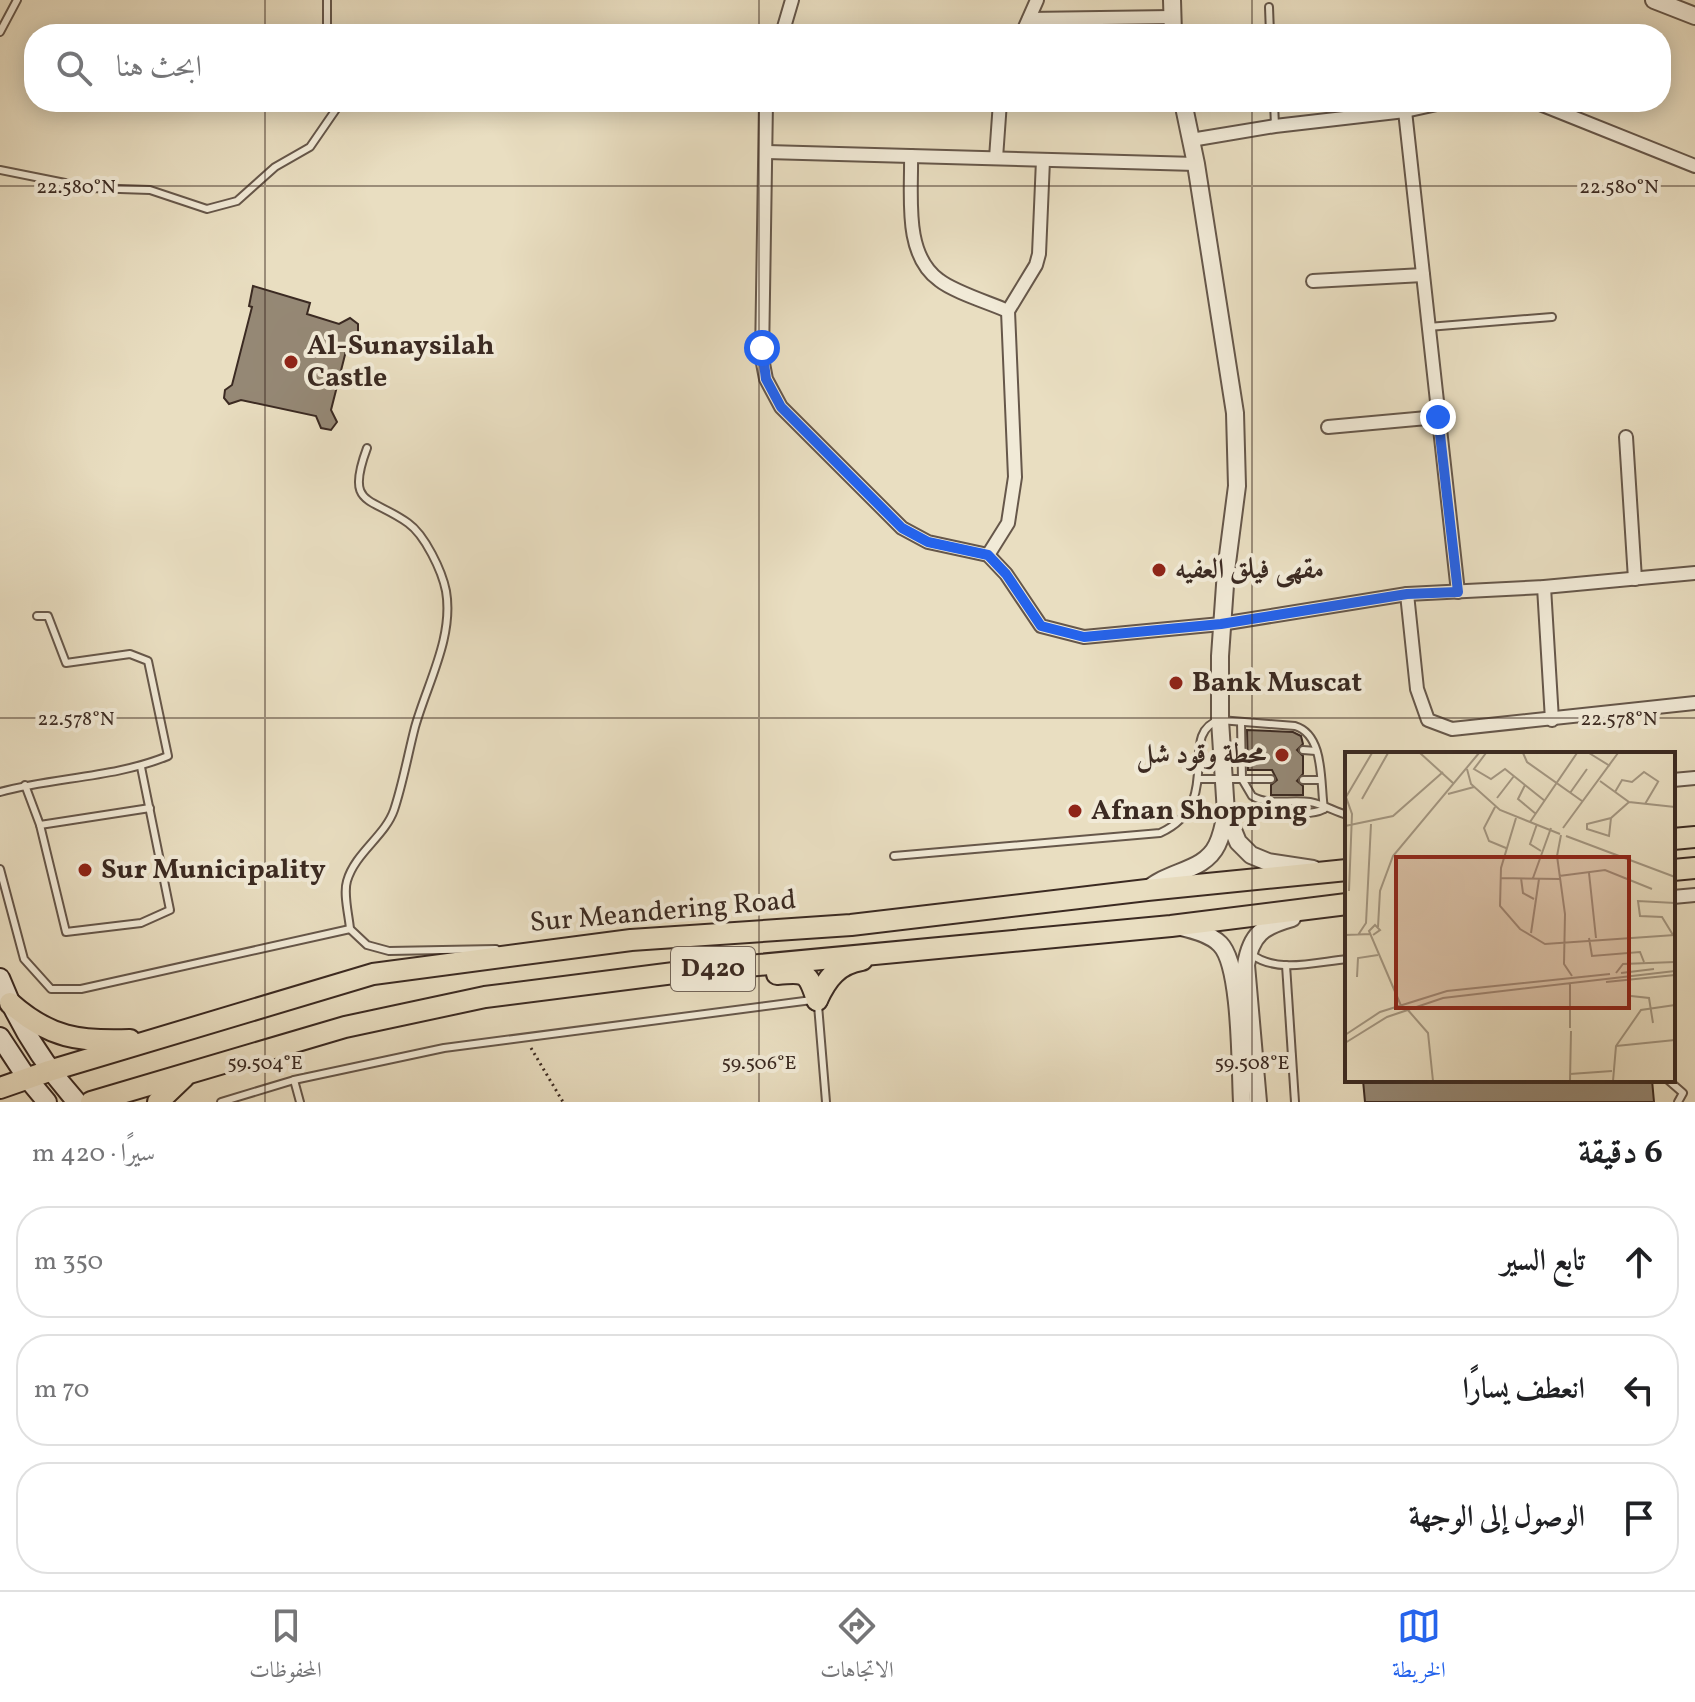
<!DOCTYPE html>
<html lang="ar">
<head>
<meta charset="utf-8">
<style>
	body { margin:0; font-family:Vollkorn,Amiri,serif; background:#f2f2f2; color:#202124; direction:rtl }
	.stop { position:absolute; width:24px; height:24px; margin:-18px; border:6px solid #2563eb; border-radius:50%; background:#fff }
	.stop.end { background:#2563eb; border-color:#fff; box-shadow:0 2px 8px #0008 }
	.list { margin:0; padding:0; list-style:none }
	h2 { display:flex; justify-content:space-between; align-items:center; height:104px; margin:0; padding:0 32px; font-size:34px }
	h2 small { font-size:26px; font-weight:400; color:#757577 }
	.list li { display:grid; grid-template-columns:52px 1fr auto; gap:24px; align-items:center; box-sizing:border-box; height:112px; margin:0 16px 16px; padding:0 16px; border:2px solid #e0e0e0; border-radius:32px }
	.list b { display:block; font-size:30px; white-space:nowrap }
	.list em { font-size:26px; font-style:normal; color:#757577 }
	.icon { flex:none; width:44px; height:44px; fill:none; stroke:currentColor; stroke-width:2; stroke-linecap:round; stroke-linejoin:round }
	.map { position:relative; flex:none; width:1695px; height:1102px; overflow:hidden; direction:ltr }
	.search { position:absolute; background:#fff; box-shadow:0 4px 20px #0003; left:24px; right:24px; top:24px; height:88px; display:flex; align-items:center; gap:20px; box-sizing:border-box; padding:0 28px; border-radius:32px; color:#757577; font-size:30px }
	.sheet { height:488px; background:#fff }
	nav { display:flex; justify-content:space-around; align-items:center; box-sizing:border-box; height:112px; border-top:2px solid #e0e0e0; background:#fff; font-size:22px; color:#757577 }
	nav a { display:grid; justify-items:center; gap:4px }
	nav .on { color:#2563eb }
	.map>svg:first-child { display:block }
	.building { fill:#958875; stroke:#3b2a22; stroke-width:2 }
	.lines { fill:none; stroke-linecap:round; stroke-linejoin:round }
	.service-casing { stroke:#66574a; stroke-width:10 }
	.minor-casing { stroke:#66574a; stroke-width:16 }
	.tertiary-casing { stroke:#66574a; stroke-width:20 }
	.secondary-casing { stroke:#3b2a22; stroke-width:22 }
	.primary-casing { stroke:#3b2a22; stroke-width:24 }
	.path { stroke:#3b2a22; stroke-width:3; stroke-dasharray:2 4; stroke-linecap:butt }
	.service { stroke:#f1ead7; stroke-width:6 }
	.minor { stroke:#f1ead7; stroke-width:12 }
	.tertiary { stroke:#f1ead7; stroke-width:16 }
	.secondary { stroke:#f1ead7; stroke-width:18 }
	.primary { stroke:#e9dec1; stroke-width:20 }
	.route { stroke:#2563eb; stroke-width:10 }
	.ticks { fill:none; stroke:#3b2a22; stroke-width:2; stroke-opacity:0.45 }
	.poi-dot { fill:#8f2418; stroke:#f1ead7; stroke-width:3 }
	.labels { text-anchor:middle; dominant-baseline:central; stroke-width:8; stroke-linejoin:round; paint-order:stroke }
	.shield { fill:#f1ead7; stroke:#726458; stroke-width:2 }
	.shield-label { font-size:26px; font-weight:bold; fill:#3b2a22 }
	.poi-label { font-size:28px; font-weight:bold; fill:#3b2a22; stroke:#f1ead7; text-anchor:start }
	.street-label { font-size:28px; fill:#3b2a22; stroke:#f1ead7 }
	.inset-road { fill:none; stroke:#a39681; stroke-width:2 }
	.view { fill:#8f2418; fill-opacity:0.15; stroke:#8f2418; stroke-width:4 }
	.inset-edge { fill:none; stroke:#3b2a22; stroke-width:4 }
	.ticks-label { font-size:20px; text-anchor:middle; fill:#3b2a22; stroke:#f1ead7; stroke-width:8; stroke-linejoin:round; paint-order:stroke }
</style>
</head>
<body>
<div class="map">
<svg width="1695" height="1102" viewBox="0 0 1695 1102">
	<rect width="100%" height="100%" fill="#e9dec1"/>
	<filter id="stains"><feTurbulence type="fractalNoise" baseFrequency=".0025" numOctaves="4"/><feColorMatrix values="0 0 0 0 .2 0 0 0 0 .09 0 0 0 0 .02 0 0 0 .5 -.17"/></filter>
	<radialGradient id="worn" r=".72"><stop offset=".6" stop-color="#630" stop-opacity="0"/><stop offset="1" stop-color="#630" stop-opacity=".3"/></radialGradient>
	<g class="building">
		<path d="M253,286L310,303L307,314L339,324L350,318L358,324V333L349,339L331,410L337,422L331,430L321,428L316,416L241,400L229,404L224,398L225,390L232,385L252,307L249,306Z"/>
		<path d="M1247,730L1293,732L1301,736L1303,744L1297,750L1303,756V774L1297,781L1303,786V795H1271V785L1277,780L1272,770H1248Z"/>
		<path d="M1363,1080H1652L1654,1102H1365Z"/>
	</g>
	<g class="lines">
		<defs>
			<g id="service">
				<path d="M327,0V34"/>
				<path d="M1269,7L1270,34"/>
				<path d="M0,32L17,0"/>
				<path d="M396,102C413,105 429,111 445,102"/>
				<path d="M1274,102L1275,126"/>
				<path d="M0,170L90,188L150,190L207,209L237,201L275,167L310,147L341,102"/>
				<path d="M1428,327L1552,317"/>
				<path d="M367,448C345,507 370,496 408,523C425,535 442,571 446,591C454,637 427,684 415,727C408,754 403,783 394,810C385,836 355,853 347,881C343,894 349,916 350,929L367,945L389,951L496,949"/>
				<path d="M1241,722L1242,779L1252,796C1269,806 1290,799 1310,802C1322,804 1334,811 1347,815"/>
				<path d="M1303,750L1316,751"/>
				<path d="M1198,779H1271"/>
				<path d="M1303,780H1320"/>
				<path d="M25,785L40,825L150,808"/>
				<path d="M0,792C55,777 114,778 168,756L148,661L130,654L66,663L48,616H37"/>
				<path d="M1270,802C1281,814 1310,816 1324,809"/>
				<path d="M40,825L66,932L141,923L170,910L141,767"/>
				<path d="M894,856L1160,833C1227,802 1175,733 1220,720L1295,726C1325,735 1320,783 1324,809"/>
				<path d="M0,869L24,959L51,989H81L350,929"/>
				<path d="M1251,954C1277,974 1316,962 1347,959"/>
				<path d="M1286,965L1295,1102"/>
				<path d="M818,1005L826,1102"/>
				<path d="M294,1080L300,1102"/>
				<path d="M1668,1080L1683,1093L1678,1102"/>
				<path d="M221,1102L294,1080L444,1048L812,1000"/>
			</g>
			<g id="minor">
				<path d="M1029,19L1172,17"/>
				<path d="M782,34L792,0"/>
				<path d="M1022,34L1037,0"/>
				<path d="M766,102L762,358L766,379L781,407L902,528L928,542L988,555L1006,574L1041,626L1084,637L1221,624L1407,594L1544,587L1695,573"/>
				<path d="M1535,102L1695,166"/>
				<path d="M1405,111L1458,592"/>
				<path d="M1191,140L1275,126L1405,111L1446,102"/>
				<path d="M767,152L1196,164"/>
				<path d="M911,156C912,195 903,254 939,280C954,292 990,303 1008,311"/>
				<path d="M996,158L1000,102"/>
				<path d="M1313,281L1423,275"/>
				<path d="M1328,427L1438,417"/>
				<path d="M1626,437L1635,579"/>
				<path d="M988,555L1008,523L1015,477L1008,311L1036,265L1039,254L1043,160"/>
				<path d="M1544,587L1552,720"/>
				<path d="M1407,594L1417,689L1428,720L1452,729L1695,703"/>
				<path d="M1673,780L1695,778"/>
				<path d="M1673,897L1695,895"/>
			</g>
			<g id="tertiary">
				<path d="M1172,0L1173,34"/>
				<path d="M1654,0L1695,16"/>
				<path d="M1183,102L1196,164L1235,413L1237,486L1226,571L1220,656V720L1226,813L1238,842L1251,855L1268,862L1313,869"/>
				<path d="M1147,890C1169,870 1204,872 1217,845C1222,835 1224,824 1226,813"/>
				<path d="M1181,927C1194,930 1210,934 1220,944C1242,966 1240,1069 1242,1102"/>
				<path d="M1258,1102L1246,965C1251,934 1263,926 1292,918"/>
			</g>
			<g id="secondary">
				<path d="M0,978C18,1025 44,1065 77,1102"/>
				<path d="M0,1037L27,1078L47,1102"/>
			</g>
			<g id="primary">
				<path d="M1673,839L1695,837"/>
				<path d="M1673,870L1695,868"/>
				<path d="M777,974C806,971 808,972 817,1000"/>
				<path d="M817,1000C827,978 838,964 862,960"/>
				<path d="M10,1003C49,1038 80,1042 130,1040"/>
				<path d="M0,1088L49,1071L373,974L631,940L851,925L1147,890L1347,870"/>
				<path d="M91,1102L345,1027L485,997L674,973L1171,926L1347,904"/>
				<path d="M158,1102L184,1077"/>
			</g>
		</defs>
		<use href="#service" class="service-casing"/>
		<use href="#minor" class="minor-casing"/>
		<use href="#tertiary" class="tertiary-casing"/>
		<use href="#secondary" class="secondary-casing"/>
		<use href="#primary" class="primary-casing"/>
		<path class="path" d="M531,1048L563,1102"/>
		<use href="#service" class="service"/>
		<use href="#minor" class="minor"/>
		<use href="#tertiary" class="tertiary"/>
		<use href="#secondary" class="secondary"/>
		<use href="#primary" class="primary"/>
	</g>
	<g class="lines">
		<path class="route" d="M762,348L766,379L781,407L902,528L928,542L988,555L1006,574L1041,626L1084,637L1221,624L1407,594L1458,592L1438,417"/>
	</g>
	<path class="ticks" d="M265,0V34M759,0V34M1252,0V34M265,102V1102M759,102V1102M1252,102V1102M0,186H1695M0,718H1695"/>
	<g class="poi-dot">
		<circle cx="291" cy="362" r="8"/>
		<circle cx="1159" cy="570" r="8"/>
		<circle cx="1176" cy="683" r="8"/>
		<circle cx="1282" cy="755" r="8"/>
		<circle cx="1075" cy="811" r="8"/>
		<circle cx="85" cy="870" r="8"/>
	</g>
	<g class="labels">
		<rect class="shield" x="671" y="947" width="84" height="44" rx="6"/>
		<g class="shield-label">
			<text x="713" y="969">D420</text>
		</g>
		<g class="poi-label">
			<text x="307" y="346">Al-Sunaysilah<tspan x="307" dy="32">Castle</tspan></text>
			<text x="1175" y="570">مقهى فيلق العفيه</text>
			<text x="1192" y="683">Bank Muscat</text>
			<text x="1266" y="755" text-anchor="end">محطة وقود شل</text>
			<text x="1091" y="811">Afnan Shopping</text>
			<text x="101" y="870">Sur Municipality</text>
		</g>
		<g class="street-label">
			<text transform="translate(663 912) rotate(-5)">Sur Meandering Road</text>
		</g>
	</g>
	<g transform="translate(1345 752)">
		<rect width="330" height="330" fill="#e9dec1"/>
		<path class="inset-road" d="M75,1L108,31M141,1L129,17L146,27L160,17L200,49M178,1L182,10L237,49M244,1L265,14M122,17L126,32L155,58L215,82M255,29L284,50L330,55M180,33L173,47L191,62M270,40L277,28L287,30L299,20L314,30M225,41L242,17M103,42L129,35M152,46L169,24M17,47L43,1M300,52L313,30M150,55L139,76L144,89L161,96M171,66L156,116L155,154L175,177L200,192L330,183M266,66L264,84L242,77V72L266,66L284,50M185,70L232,1M192,72L185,92L196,99M0,74L48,64L98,20M218,76L273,1M216,83L212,104L220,162L219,212L227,224M221,84L330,125M244,121L251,186M214,124L260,118L307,137M156,126L215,127M176,126L178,141L189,147M188,126L206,76M4,139L7,62L1,45L27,1M33,175L35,139L48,104L134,1M186,181L194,127M0,183L26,182M13,183L21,171L26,72M28,183L35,178L30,173L24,179L57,256M328,183L317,165L295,164L293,149L330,151M244,186L247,204L295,200L299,210M271,221L278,212L330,210M276,221L309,217M12,225L13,206L33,203M261,230L330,223M286,244L304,246L308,271M62,257L83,281L88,329M225,276V232M0,283L35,260L102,239L265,222M0,291L42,265L98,246L330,219M271,294L330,288M225,322L267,319M225,329L226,279M268,329L271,294L296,258L330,253"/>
		<path class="view" d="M51,105H284V256H51Z"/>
		<rect width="330" height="330" class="inset-edge"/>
	</g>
	<g class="ticks-label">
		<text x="76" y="193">22.580°N</text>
		<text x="1619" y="193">22.580°N</text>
		<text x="76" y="725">22.578°N</text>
		<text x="1619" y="725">22.578°N</text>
		<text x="265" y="1069">59.504°E</text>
		<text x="759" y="1069">59.506°E</text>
		<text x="1252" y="1069">59.508°E</text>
	</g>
	<rect width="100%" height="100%" filter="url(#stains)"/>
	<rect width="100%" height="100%" fill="url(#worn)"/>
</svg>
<div class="stop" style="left:762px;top:348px"></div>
<div class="stop end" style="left:1438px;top:417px"></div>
<div class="search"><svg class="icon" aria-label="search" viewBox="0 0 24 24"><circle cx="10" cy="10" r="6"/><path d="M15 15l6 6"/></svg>ابحث هنا</div>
</div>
<section class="sheet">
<h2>6 دقيقة<small>سيرًا · 420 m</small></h2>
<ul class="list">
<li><svg class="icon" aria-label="ahead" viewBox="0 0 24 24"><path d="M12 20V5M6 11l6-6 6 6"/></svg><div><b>تابع السير</b></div><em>350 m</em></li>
<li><svg class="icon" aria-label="left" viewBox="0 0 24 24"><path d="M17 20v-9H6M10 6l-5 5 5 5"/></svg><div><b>انعطف يسارًا</b></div><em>70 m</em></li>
<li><svg class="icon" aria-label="arrive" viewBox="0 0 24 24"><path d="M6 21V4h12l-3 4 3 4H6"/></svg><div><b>الوصول إلى الوجهة</b></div></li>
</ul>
</section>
<nav>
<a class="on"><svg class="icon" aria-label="map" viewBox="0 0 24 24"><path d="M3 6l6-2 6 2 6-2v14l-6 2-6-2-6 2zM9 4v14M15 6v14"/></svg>الخريطة</a>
<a><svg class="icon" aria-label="directions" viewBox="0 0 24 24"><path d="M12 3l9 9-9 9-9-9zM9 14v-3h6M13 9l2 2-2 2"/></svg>الاتجاهات</a>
<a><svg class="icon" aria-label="saved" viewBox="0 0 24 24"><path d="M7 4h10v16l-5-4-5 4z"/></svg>المحفوظات</a>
</nav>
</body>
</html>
